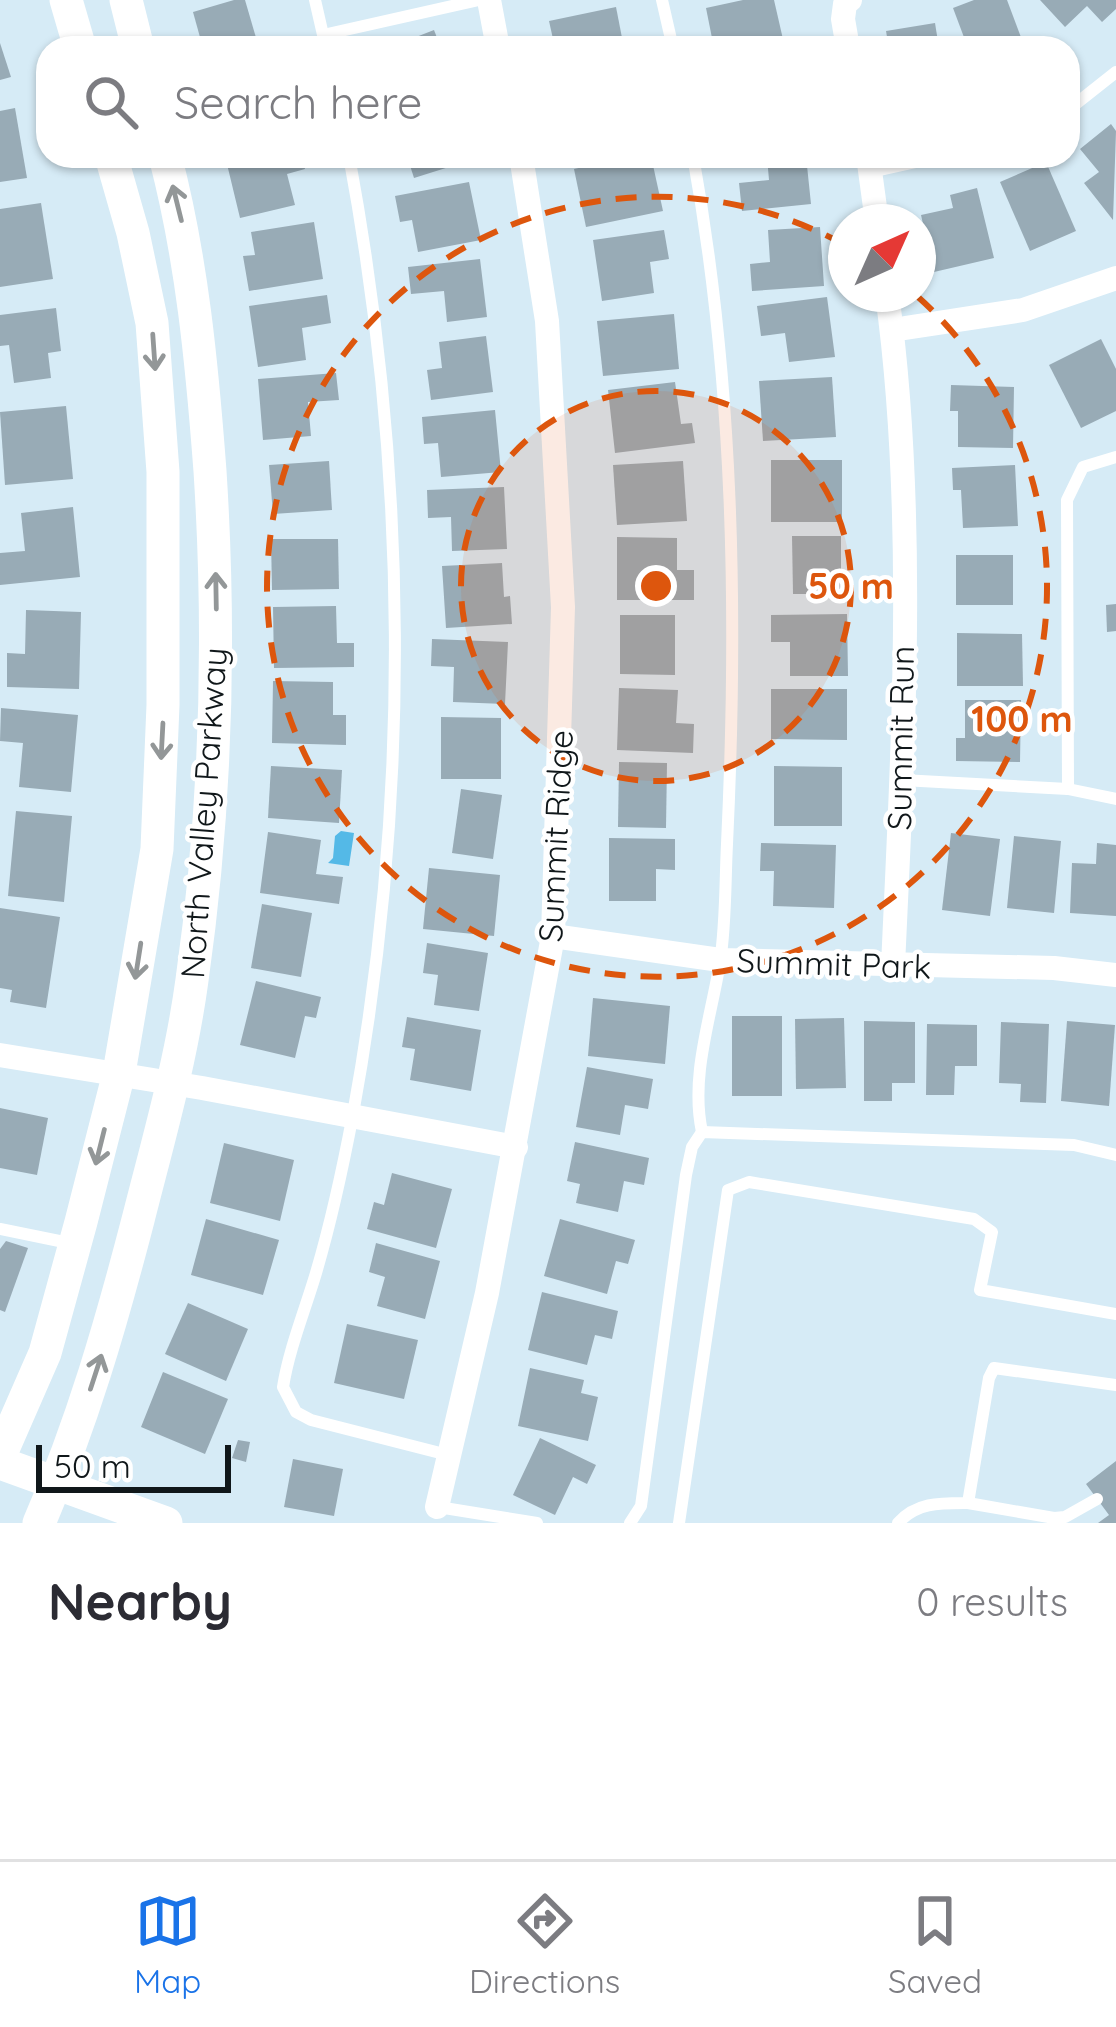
<!DOCTYPE html>
<html lang="en">
<head>
<meta charset="utf-8">
<style>
	body { margin:0; font-family:Quicksand,sans-serif; background:#f2f2f3; color:#2b2b33 }
	.compass { position:absolute; left:828px; top:204px; width:108px; height:108px; border-radius:50%; background:#fff; box-shadow:0 3px 9px #0004; rotate:45deg }
	.scale { position:absolute; left:36px; bottom:30px; width:195px; box-sizing:border-box; padding-left:12px; border:6px solid #10171a; border-top:0; font-size:33px; line-height:42px; white-space:nowrap; color:#10171a; -webkit-text-stroke:9px #fff; paint-order:stroke }
	.list { margin:0; padding:0; list-style:none }
	h2 { display:flex; justify-content:space-between; align-items:center; height:156px; margin:0; padding:0 48px; font-size:51px }
	h2 small { font-size:39px; font-weight:400; color:#7c7c81 }
	.icon { flex:none; width:66px; height:66px; fill:none; stroke:currentColor; stroke-width:2; stroke-linecap:round; stroke-linejoin:round }
	.map { position:relative; flex:none; width:1116px; height:1523px; overflow:hidden }
	.search { position:absolute; background:#fff; box-shadow:0 3px 9px #0004; left:36px; right:36px; top:36px; height:132px; display:flex; align-items:center; gap:30px; box-sizing:border-box; padding:0 42px; border-radius:36px; color:#7c7c81; font-size:45px }
	.sheet { height:336px; background:#fff }
	nav { display:flex; justify-content:space-around; align-items:center; box-sizing:border-box; height:168px; border-top:3px solid #e1e1e2; background:#fff; font-size:33px; color:#7c7c81 }
	nav a { display:grid; justify-items:center; gap:6px }
	nav .on { color:#1a73e8 }
	.map>svg:first-child { display:block }
	.water { fill:#54b9e7 }
	.building { fill:#98abb6 }
	.lines { fill:none; stroke-linecap:round; stroke-linejoin:round }
	.lane { stroke:#fff; stroke-width:12 }
	.street { stroke:#fff; stroke-width:24 }
	.secondary { stroke:#fff; stroke-width:33 }
	.oneway { stroke:#939798 }
	.ring { fill:none; stroke:#dd560d; stroke-width:6; stroke-dasharray:21 15 }
	.labels { text-anchor:middle; dominant-baseline:central; stroke-width:9; stroke-linejoin:round; paint-order:stroke }
	.street-label { font-size:33px; fill:#10171a; stroke:#fff }
	.centre { fill:#dd560d; stroke:#fff; stroke-width:6 }
	.ring-label { font-size:36px; text-anchor:middle; font-weight:bold; fill:#dd560d; stroke:#fff; stroke-width:9; stroke-linejoin:round; paint-order:stroke }
</style>
</head>
<body>
<div class="map">
<svg width="1116" height="1523" viewBox="0 0 1116 1523">
	<rect width="100%" height="100%" fill="#d6ebf6"/>
	<path class="water" d="M341,831L354,833L349,866L328,863L333,858L335,836Z"/>
	<g class="building">
		<path d="M234,0H245L259,48H203L193,12Z"/>
		<path d="M743,0H774L785,48H714L706,8Z"/>
		<path d="M974,0H1007L1025,48H968L953,8Z"/>
		<path d="M1040,0H1116V9L1102,22L1087,6L1065,27Z"/>
		<path d="M616,7L624,48H555L549,21Z"/>
		<path d="M935,23L939,48H889L886,31Z"/>
		<path d="M434,30L441,48H388Z"/>
		<path d="M0,43L11,77L0,80Z"/>
		<path d="M15,108L27,178L0,182V111Z"/>
		<path d="M1111,124L1116,131L1113,220L1084,183L1099,172L1080,149Z"/>
		<path d="M240,156H302L305,169L287,174L295,205L240,218L226,160Z"/>
		<path d="M407,156H466L468,161L414,178Z"/>
		<path d="M633,156H651L663,211L586,227L574,169Z"/>
		<path d="M806,156L811,204L742,211L739,183L769,180L767,157Z"/>
		<path d="M1046,162L1076,231L1030,251L1000,182Z"/>
		<path d="M469,182L481,240L418,252L412,220L400,222L395,196Z"/>
		<path d="M977,188L994,258L934,272L921,215L953,208L950,195Z"/>
		<path d="M41,203L53,279L0,287V209Z"/>
		<path d="M314,222L323,279L249,291L243,256L255,255L251,232Z"/>
		<path d="M820,227L824,286L752,291L750,264L770,262L768,230Z"/>
		<path d="M664,230L669,259L650,262L654,293L602,301L593,240Z"/>
		<path d="M480,259L487,317L447,322L444,291L411,294L408,267Z"/>
		<path d="M327,295L331,323L302,328L306,360L258,367L249,306Z"/>
		<path d="M827,297L835,357L789,362L785,333L761,336L757,306Z"/>
		<path d="M56,308L61,351L48,353L51,378L14,383L9,345L0,346V315Z"/>
		<path d="M674,314L679,369L603,376L597,321Z"/>
		<path d="M486,336L493,392L431,400L427,370L442,368L439,342Z"/>
		<path d="M1101,339L1116,369V411L1081,428L1049,365Z"/>
		<path d="M336,373L339,400L308,402L311,436L263,440L258,379Z"/>
		<path d="M832,377L836,437L763,441L759,381Z"/>
		<path d="M675,382L681,424L692,423L695,443L615,453L608,390Z"/>
		<path d="M951,385L1014,387L1013,448L958,447V411H950Z"/>
		<path d="M66,406L73,479L5,485L0,412Z"/>
		<path d="M495,410L501,472L441,477L438,443L424,444L422,417Z"/>
		<rect x="771" y="460" width="71" height="62"/>
		<path d="M329,461L332,510L273,514L269,465Z"/>
		<path d="M683,461L687,521L617,525L613,465Z"/>
		<path d="M1015,465L1018,526L963,528L961,490H953L952,468Z"/>
		<path d="M504,487L507,549L452,551L451,517L428,518L427,490Z"/>
		<path d="M73,507L80,577L0,585V553L25,551L21,513Z"/>
		<path d="M792,536H841V594H793Z"/>
		<path d="M617,537L677,538V570H694V600H617Z"/>
		<path d="M271,539H338L339,589L272,590Z"/>
		<rect x="956" y="555" width="57" height="50"/>
		<path d="M502,563L504,597L510,596L512,624L446,628L442,566Z"/>
		<path d="M1116,604V631L1107,632L1106,605Z"/>
		<path d="M336,606L337,643H354V667L274,668L273,607Z"/>
		<path d="M26,610L81,612L79,689L7,687V653L25,654Z"/>
		<path d="M847,614L848,676H790V642H771V615Z"/>
		<path d="M620,615H675V675L620,674Z"/>
		<path d="M957,633L1022,634L1023,686H957Z"/>
		<path d="M432,639L508,642L505,704L453,702L454,667L431,666Z"/>
		<path d="M273,681L333,682V715H346V745L272,743Z"/>
		<path d="M619,688L678,690L676,723L694,724L693,753L617,750Z"/>
		<path d="M771,689H847V740L771,739Z"/>
		<path d="M965,700H1021L1020,762L956,761V738H965Z"/>
		<path d="M1,708L78,715L71,792L19,787L23,743L0,741Z"/>
		<path d="M441,717L501,718V779H441Z"/>
		<path d="M619,762L667,763L666,828L618,827Z"/>
		<path d="M271,766L342,770L339,823L268,818Z"/>
		<path d="M774,766L842,767V826H774Z"/>
		<path d="M461,789L502,795L493,859L452,853Z"/>
		<path d="M16,811L72,816L64,902L8,896Z"/>
		<path d="M268,832L321,840L316,874L343,877L339,904L260,893Z"/>
		<path d="M951,833L1000,839L990,916L942,910Z"/>
		<path d="M1014,836L1061,841L1054,913L1007,908Z"/>
		<path d="M609,838L675,839V870L656,869V901H609Z"/>
		<path d="M761,843L836,845L834,908L773,906L774,871H760Z"/>
		<path d="M1097,843L1116,845V916L1070,913L1072,863L1096,864Z"/>
		<path d="M429,868L500,875L494,936L423,929Z"/>
		<path d="M262,904L312,913L301,977L251,968Z"/>
		<path d="M0,908L60,917L46,1008L10,1002L12,990L0,988Z"/>
		<path d="M427,943L488,953L479,1011L434,1005L438,975L423,973Z"/>
		<path d="M256,981L321,997L316,1018L305,1016L295,1058L240,1045Z"/>
		<path d="M593,998L670,1006L665,1064L588,1056Z"/>
		<rect x="732" y="1016" width="50" height="80"/>
		<path d="M407,1017L481,1030L471,1091L410,1080L415,1049L402,1047Z"/>
		<path d="M844,1018L846,1088L796,1089L795,1019Z"/>
		<path d="M864,1021L915,1022V1083H892V1101H864Z"/>
		<path d="M1067,1021L1115,1025L1109,1106L1061,1101Z"/>
		<path d="M1001,1022L1049,1024L1046,1103L1020,1102L1021,1084L999,1083Z"/>
		<path d="M927,1024L977,1025V1066H955L954,1095H926Z"/>
		<path d="M587,1067L653,1079L648,1109L625,1105L620,1135L576,1127Z"/>
		<path d="M0,1108L48,1118L37,1175L0,1168Z"/>
		<path d="M575,1142L649,1158L644,1185L624,1181L618,1212L576,1203L580,1184L567,1181Z"/>
		<path d="M224,1143L294,1160L280,1221L210,1203Z"/>
		<path d="M392,1173L452,1189L436,1248L367,1229L374,1202L384,1205Z"/>
		<path d="M206,1219L279,1240L263,1295L191,1275Z"/>
		<path d="M560,1219L635,1240L628,1264L616,1261L607,1294L544,1276Z"/>
		<path d="M6,1241L28,1248L5,1312L0,1310V1249Z"/>
		<path d="M376,1243L440,1261L425,1319L377,1306L385,1277L369,1272Z"/>
		<path d="M542,1292L618,1311L612,1339L595,1335L587,1365L528,1350Z"/>
		<path d="M188,1303L248,1329L226,1381L165,1354Z"/>
		<path d="M347,1324L418,1340L404,1399L334,1383Z"/>
		<path d="M530,1368L584,1380L581,1393L598,1397L588,1441L518,1426Z"/>
		<path d="M163,1372L228,1399L205,1454L141,1427Z"/>
		<path d="M540,1438L596,1465L587,1484L573,1477L555,1515L513,1495Z"/>
		<path d="M238,1440L250,1442L246,1462L232,1458Z"/>
		<path d="M293,1459L343,1469L334,1516L284,1507Z"/>
		<path d="M1116,1461V1523H1098L1109,1515L1086,1484Z"/>
	</g>
	<g class="lines">
		<g class="lane">
			<path d="M315,0L326,48"/>
			<path d="M662,0L673,48"/>
			<path d="M323,35L479,0"/>
			<path d="M1068,110L1116,72"/>
			<path d="M349,156C408,473 411,797 353,1114C343,1167 331,1222 316,1273C305,1310 289,1349 283,1387L296,1412L311,1420L448,1455"/>
			<path d="M693,156C734,382 738,615 727,844C725,883 726,924 720,962C711,1018 690,1076 702,1132"/>
			<path d="M871,172L943,156"/>
			<path d="M902,780L1068,789L1116,799"/>
			<path d="M1068,789L1067,500L1083,467L1116,457"/>
			<path d="M0,1229L69,1243"/>
			<path d="M968,1503L1054,1518L1065,1517L1097,1499"/>
			<path d="M438,1507L537,1523"/>
			<path d="M630,1523L641,1506L686,1175L692,1147L702,1132L1074,1145L1116,1155"/>
			<path d="M679,1523L728,1190L749,1182L974,1219L992,1232L980,1290L1116,1314"/>
			<path d="M898,1523C917,1502 941,1503 968,1503L989,1378L994,1368L1116,1385"/>
		</g>
		<g class="street">
			<path d="M489,0L498,48"/>
			<path d="M848,48L843,19L845,4L850,0"/>
			<path d="M868,156L877,222"/>
			<path d="M887,294C917,512 903,747 893,966"/>
			<path d="M892,330L1023,310L1116,278"/>
			<path d="M553,936L720,960L1054,968L1116,975"/>
			<path d="M0,1055L202,1088L516,1147"/>
			<path d="M437,1507L487,1293L553,936L563,607L547,321L521,156"/>
		</g>
		<g class="secondary">
			<path d="M66,0L80,48"/>
			<path d="M126,0L138,48"/>
			<path d="M0,1456L45,1353L81,1222L119,1073L157,849L163,705V472L152,323L133,233L111,156"/>
			<path d="M0,1463L166,1523"/>
			<path d="M39,1523C82,1424 111,1324 138,1220C158,1141 181,1062 192,980C216,811 221,642 210,471C202,365 192,259 165,156"/>
		</g>
	</g>
	<defs><path id="oneway-shaft" d="M-6 0H5M1.5-3L5.5 0L1.5 3" fill="none" stroke-width="1.6" stroke-linecap="round" stroke-linejoin="round" transform="scale(3)"/></defs>
	<g class="oneway">
		<use href="#oneway-shaft" transform="translate(177 203) rotate(-104)"/>
		<use href="#oneway-shaft" transform="translate(154 352) rotate(86)"/>
		<use href="#oneway-shaft" transform="translate(216 591) rotate(-91)"/>
		<use href="#oneway-shaft" transform="translate(162 741) rotate(93)"/>
		<use href="#oneway-shaft" transform="translate(138 961) rotate(99)"/>
		<use href="#oneway-shaft" transform="translate(100 1147) rotate(104)"/>
		<use href="#oneway-shaft" transform="translate(96 1372) rotate(-72)"/>
	</g>
	<circle cx="656" cy="586" r="195" fill="#dd560d" fill-opacity=".12"/>
	<g class="ring">
		<circle cx="656" cy="586" r="195"/>
		<path d="M917 296A390 390 0 1 1 845 245"/>
	</g>
	<g class="labels">
		<g class="street-label">
			<text transform="translate(900 738) rotate(-89)">Summit Run</text>
			<text transform="translate(203 813) rotate(-86)">North Valley Parkway</text>
			<text transform="translate(555 836) rotate(-87)">Summit Ridge</text>
			<text transform="translate(834 963) rotate(2)">Summit Park</text>
		</g>
	</g>
	<circle cx="656" cy="586" r="18" class="centre"/>
	<g class="ring-label">
		<text x="851" y="599">50 m</text>
		<text x="1022" y="732">100 m</text>
	</g>
</svg>
<svg class="compass" viewBox="-18 -18 36 36"><path d="M0-13l5 13h-10z" fill="#e53935"/><path d="M0 13l5-13h-10z" fill="#7c7c81"/></svg>
<div class="scale">50 m</div>
<div class="search"><svg class="icon" aria-label="search" viewBox="0 0 24 24"><circle cx="10" cy="10" r="6"/><path d="M15 15l6 6"/></svg>Search here</div>
</div>
<section class="sheet">
<h2>Nearby<small>0 results</small></h2>
<ul class="list">
</ul>
</section>
<nav>
<a class="on"><svg class="icon" aria-label="map" viewBox="0 0 24 24"><path d="M3 6l6-2 6 2 6-2v14l-6 2-6-2-6 2zM9 4v14M15 6v14"/></svg>Map</a>
<a><svg class="icon" aria-label="directions" viewBox="0 0 24 24"><path d="M12 3l9 9-9 9-9-9zM9 14v-3h6M13 9l2 2-2 2"/></svg>Directions</a>
<a><svg class="icon" aria-label="saved" viewBox="0 0 24 24"><path d="M7 4h10v16l-5-4-5 4z"/></svg>Saved</a>
</nav>
</body>
</html>
